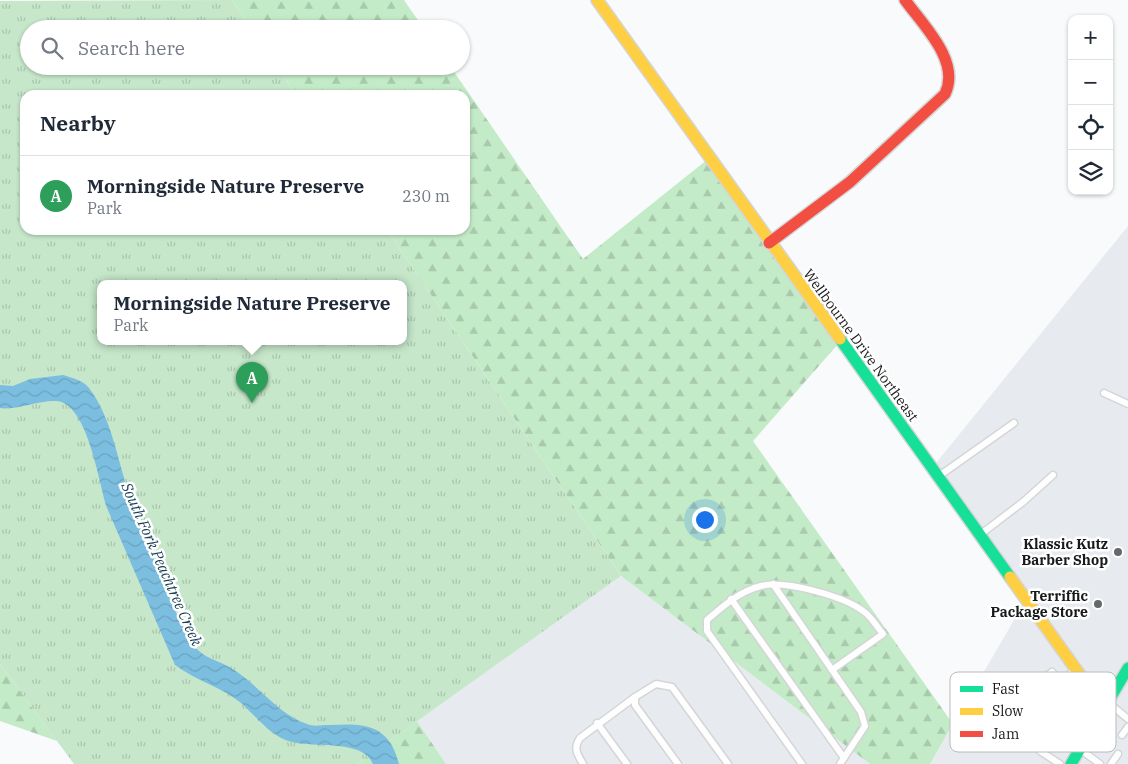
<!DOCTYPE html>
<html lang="en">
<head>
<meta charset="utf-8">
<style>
	body { margin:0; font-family:"IBM Plex Serif",serif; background:#f6f6f7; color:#1f2937 }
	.controls { position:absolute; right:15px; top:15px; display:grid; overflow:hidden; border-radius:10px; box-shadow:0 1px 4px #0004 }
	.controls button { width:45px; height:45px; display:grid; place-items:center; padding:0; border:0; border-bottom:1px solid #e0e1e3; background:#fff; color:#1f2937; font:25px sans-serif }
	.you { position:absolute; left:704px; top:519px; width:18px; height:18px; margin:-12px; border:4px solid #fff; border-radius:50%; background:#1a73e8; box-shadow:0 0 0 8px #1a73e833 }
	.badge { display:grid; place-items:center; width:32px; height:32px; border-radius:50%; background:#676869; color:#fff; font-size:16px; font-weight:700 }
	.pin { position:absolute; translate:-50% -41px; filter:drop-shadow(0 1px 2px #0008) }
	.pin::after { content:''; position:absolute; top:26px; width:18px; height:15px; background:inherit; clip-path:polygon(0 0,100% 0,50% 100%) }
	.popup { position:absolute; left:97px; top:280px; width:310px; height:65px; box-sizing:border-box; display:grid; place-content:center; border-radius:10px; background:#fff; filter:drop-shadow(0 1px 4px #0005); font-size:16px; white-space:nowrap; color:#747a83 }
	.popup b { font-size:19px; color:#1f2937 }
	.popup::after { content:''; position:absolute; left:50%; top:100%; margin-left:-10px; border:10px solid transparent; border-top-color:#fff }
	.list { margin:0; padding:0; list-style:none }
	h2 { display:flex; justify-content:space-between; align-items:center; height:65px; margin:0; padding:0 20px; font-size:21px }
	h2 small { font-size:16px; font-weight:400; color:#747a83 }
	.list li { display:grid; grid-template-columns:32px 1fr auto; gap:15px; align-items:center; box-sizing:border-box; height:80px; padding:0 20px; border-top:1px solid #e0e1e3 }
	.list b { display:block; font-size:19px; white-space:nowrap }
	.list p { margin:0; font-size:16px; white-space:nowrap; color:#747a83 }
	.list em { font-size:16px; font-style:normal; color:#747a83 }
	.icon { flex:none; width:28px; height:28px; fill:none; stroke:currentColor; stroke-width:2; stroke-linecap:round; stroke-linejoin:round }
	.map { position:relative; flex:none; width:1128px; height:764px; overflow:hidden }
	.search { position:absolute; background:#fff; box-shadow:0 1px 4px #0004; left:20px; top:20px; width:450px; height:55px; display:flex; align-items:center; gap:12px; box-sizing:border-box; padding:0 18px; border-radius:28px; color:#747a83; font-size:19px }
	.panel { position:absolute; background:#fff; box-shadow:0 1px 4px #0004; left:20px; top:90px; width:450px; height:145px; border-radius:15px }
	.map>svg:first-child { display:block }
	.built { fill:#e7ebf0 }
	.forest { fill:url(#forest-firs) }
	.park { fill:url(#park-tufts); fill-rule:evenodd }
	.water { fill:url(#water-waves) }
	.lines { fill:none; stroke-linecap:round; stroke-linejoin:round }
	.lane-casing { stroke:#d4d5d6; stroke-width:9 }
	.fast-casing { stroke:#d4d5d6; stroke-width:14 }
	.slow-casing { stroke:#d4d5d6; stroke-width:14 }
	.jam-casing { stroke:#d4d5d6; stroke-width:14 }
	.lane { stroke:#fefefe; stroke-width:6 }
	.fast { stroke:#16e098; stroke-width:11 }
	.slow { stroke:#ffcf43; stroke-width:11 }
	.jam { stroke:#f24e42; stroke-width:11 }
	.poi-dot { fill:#676869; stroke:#fff; stroke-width:2 }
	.labels { text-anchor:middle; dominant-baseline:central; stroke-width:5; stroke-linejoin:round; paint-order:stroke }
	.street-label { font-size:14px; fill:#18191a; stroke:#fff }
	.poi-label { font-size:14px; font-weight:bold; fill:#18191a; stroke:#fff; text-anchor:end }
	.water-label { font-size:15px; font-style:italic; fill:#183f54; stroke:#fff }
	.key { fill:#fff; stroke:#bababa; stroke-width:1 }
	.key-label { font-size:14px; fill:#18191a }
</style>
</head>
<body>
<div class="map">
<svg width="1128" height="764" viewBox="0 0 1128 764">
	<defs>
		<pattern id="forest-firs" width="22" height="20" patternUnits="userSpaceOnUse" patternTransform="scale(1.25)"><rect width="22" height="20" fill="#c4ebc8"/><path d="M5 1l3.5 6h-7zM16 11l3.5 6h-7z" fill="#a8c9ab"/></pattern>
		<pattern id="park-tufts" width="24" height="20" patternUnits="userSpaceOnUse" patternTransform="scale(1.25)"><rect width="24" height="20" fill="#c6e7ca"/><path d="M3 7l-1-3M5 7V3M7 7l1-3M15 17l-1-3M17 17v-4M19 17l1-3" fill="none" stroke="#a9c6ad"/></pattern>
		<pattern id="water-waves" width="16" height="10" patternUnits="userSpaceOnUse" patternTransform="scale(1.25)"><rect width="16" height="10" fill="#7cbee0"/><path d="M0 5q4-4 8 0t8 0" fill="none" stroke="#6aa3c0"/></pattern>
	</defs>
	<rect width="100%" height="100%" fill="#f9fafb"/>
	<g class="built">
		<path d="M1128,226V764H930L1028,596L932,468Z"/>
		<path d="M621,576L870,764H446L417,721Z"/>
	</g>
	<g class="forest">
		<path d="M232,0H404L424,29H252Z"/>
		<path d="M277,66H450L583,259L708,159L839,343L753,441L953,724L930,764H870L621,576L387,230H465V95H296Z"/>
		<path d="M0,664L57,741L0,721Z"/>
		<path d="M417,721L446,764H357Z"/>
	</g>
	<path class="park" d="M232,0L252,29H29V66H277L296,95H25V230H387L621,576L357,764H74L0,664V1ZM101,284H403V342H101Z"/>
	<path class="water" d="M63,375C72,378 83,380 89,388C111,417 117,457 128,491C136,519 148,545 159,572C169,597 179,622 193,644C202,658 218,660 231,668C258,684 277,714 307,724C313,727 322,725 329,725C365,723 389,724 399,764H373C363,739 315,748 292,742C272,738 256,716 241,703C223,688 195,680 175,665L107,508C99,484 88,404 57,401C38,400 19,410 0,408V385L13,386L30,379Z"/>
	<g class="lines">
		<defs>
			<g id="lane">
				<path d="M1104,393L1128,404"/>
				<path d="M939,476L1014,423"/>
				<path d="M981,534L1023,502L1053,475"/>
				<path d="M773,584L861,712L865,726L840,764"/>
				<path d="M731,599L844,758"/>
				<path d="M1061,683L1073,701L1066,712"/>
				<path d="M1110,704L1128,719"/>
				<path d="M597,723L627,764"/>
				<path d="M1059,723L1022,694L1052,672L1061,683L1075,669"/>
				<path d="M1122,735L1128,727"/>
				<path d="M1081,750L1100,764"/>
				<path d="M583,764C577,754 573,748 580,738L635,697"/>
				<path d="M678,764L635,705V697L656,684L672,687L728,764"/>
				<path d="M802,764L707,631V620C723,606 740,591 761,586C785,580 843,596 863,611C871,616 877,627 883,634L832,670"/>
				<path d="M1060,764L1040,751L1066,712L1091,728"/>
				<path d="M1111,764L1118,754"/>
			</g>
			<g id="fast">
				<path d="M840,339L1010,577"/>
				<path d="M1071,764L1128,668"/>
			</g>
			<g id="slow">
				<path d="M597,0L840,339"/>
				<path d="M1010,577L1085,682L1108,702"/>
			</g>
			<path id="jam" d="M769,243L850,182L945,94C961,61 923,25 905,0"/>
		</defs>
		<use href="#lane" class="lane-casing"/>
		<use href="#fast" class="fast-casing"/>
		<use href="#slow" class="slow-casing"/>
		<use href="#jam" class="jam-casing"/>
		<use href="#lane" class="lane"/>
		<use href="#fast" class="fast"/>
		<use href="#slow" class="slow"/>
		<use href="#jam" class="jam"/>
	</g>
	<g class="poi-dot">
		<circle cx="1118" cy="552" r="5"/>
		<circle cx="1098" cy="604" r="5"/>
	</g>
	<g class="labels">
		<g class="street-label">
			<text transform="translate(861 345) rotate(54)">Wellbourne Drive Northeast</text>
		</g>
		<g class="poi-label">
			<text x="1108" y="544">Klassic Kutz<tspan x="1108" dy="16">Barber Shop</tspan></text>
			<text x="1088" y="596">Terriffic<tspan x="1088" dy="16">Package Store</tspan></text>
		</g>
		<g class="water-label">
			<text transform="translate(162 564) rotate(66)">South Fork Peachtree Creek</text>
		</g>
	</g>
	<rect x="950" y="672" width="166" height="80" rx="8" class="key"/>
	<rect x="960" y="686" width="23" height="6" fill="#16e098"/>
	<rect x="960" y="708" width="23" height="7" fill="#ffcf43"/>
	<rect x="960" y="731" width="23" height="6" fill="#f24e42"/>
	<g class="key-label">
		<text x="992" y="694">Fast</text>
		<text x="992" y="716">Slow</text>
		<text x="992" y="739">Jam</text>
	</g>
</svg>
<div class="controls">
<button>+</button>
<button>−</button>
<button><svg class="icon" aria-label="locate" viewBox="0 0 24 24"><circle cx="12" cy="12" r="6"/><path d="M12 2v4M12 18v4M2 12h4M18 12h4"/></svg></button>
<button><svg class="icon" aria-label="layers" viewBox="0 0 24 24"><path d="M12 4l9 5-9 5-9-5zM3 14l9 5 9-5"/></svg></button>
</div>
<div class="you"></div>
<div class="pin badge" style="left:252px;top:403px;background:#2e9e5b">A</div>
<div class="popup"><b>Morningside Nature Preserve</b>Park</div>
<div class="search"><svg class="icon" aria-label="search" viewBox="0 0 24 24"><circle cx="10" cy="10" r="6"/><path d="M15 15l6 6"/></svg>Search here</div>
<section class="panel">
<h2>Nearby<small></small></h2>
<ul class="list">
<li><span class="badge" style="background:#2e9e5b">A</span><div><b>Morningside Nature Preserve</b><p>Park</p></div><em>230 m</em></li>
</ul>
</section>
</div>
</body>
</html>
